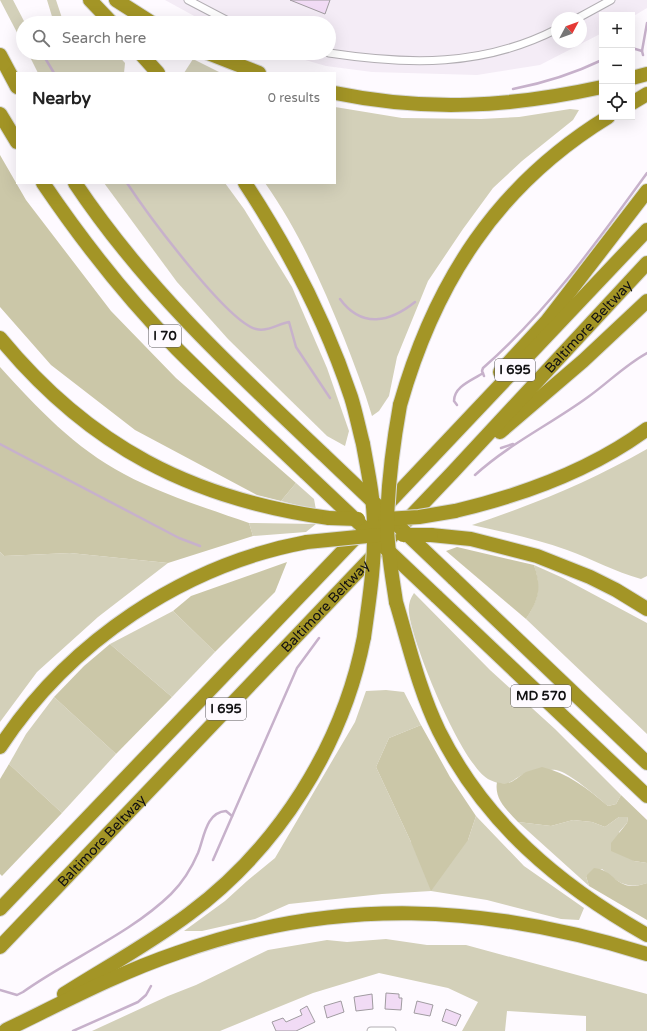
<!DOCTYPE html>
<html lang="en">
<head>
<meta charset="utf-8">
<style>
	body { margin:0; font-family:"Varela Round",sans-serif; background:#f6f6f6; color:#222 }
	.controls { position:absolute; right:12px; top:12px; display:grid; overflow:hidden; border-radius:0px; box-shadow:0 4px 16px #0002 }
	.controls button { width:36px; height:36px; display:grid; place-items:center; padding:0; border:0; border-bottom:1px solid #e0e0e0; background:#fff; color:#222; font:20px sans-serif }
	.compass { position:absolute; left:551px; top:12px; width:36px; height:36px; border-radius:50%; background:#fff; box-shadow:0 4px 16px #0002; rotate:49deg }
	.list { margin:0; padding:0; list-style:none }
	h2 { display:flex; justify-content:space-between; align-items:center; height:52px; margin:0; padding:0 16px; font-size:17px }
	h2 small { font-size:13px; font-weight:400; color:#767676 }
	.icon { flex:none; width:22px; height:22px; fill:none; stroke:currentColor; stroke-width:2; stroke-linecap:round; stroke-linejoin:round }
	.map { position:relative; flex:none; width:647px; height:1031px; overflow:hidden }
	.search { position:absolute; background:#fff; box-shadow:0 4px 16px #0002; left:16px; top:16px; width:320px; height:44px; display:flex; align-items:center; gap:10px; box-sizing:border-box; padding:0 14px; border-radius:22px; color:#767676; font-size:15px }
	.panel { position:absolute; background:#fff; box-shadow:0 4px 16px #0002; left:16px; top:72px; width:320px; height:112px; border-radius:0px }
	.map>svg:first-child { display:block }
	.built { fill:#f4ecf6; fill-rule:evenodd }
	.green { fill:#d3d0b9 }
	.forest { fill:#cbc7a8 }
	.lines { fill:none; stroke-linecap:round; stroke-linejoin:round }
	.stream { stroke:#c7b1cb; stroke-width:2.5 }
	.building { fill:#f1dbf5; stroke:#a09ba0 }
	.minor-casing { stroke:#b2aeb3; stroke-width:9 }
	.motorway-casing { stroke:#d9d9d9; stroke-width:16 }
	.minor { stroke:#fff; stroke-width:7 }
	.motorway { stroke:#a39526; stroke-width:14 }
	.motorway-bridge-casing { stroke:#d9d9d9; stroke-width:16; stroke-linecap:butt }
	.motorway-bridge { stroke:#a39526; stroke-width:14 }
	.labels { text-anchor:middle; dominant-baseline:central; stroke-width:4; stroke-linejoin:round; paint-order:stroke }
	.shield { fill:#fefaff; stroke:#585659; stroke-width:1 }
	.shield-label { font-size:13px; font-weight:bold; fill:#111012 }
	.street-label { font-size:14px; fill:#111012; stroke:#fefaff }
</style>
</head>
<body>
<div class="map">
<svg width="647" height="1031" viewBox="0 0 647 1031">
	<rect width="100%" height="100%" fill="#fefaff"/>
	<path class="built" d="M165,0H647V8L632,17V15H602V33L540,65L477,75L372,72L326,66L281,53H329V23H207ZM557,18H581V42H557Z"/>
	<g class="green">
		<path d="M0,0H13L25,23H23V44Z"/>
		<path d="M47,0H56L62,18L78,23H54Z"/>
		<path d="M28,53H116L125,63L124,73H38Z"/>
		<path d="M193,59L221,73H184Z"/>
		<path d="M335,107L402,118L481,119L519,117L570,109L579,110L573,120L522,161L493,188L463,229L428,281L397,357L389,396L379,411L372,416C364,389 354,364 344,338C322,284 299,231 265,183H335Z"/>
		<path d="M104,183H225L244,209L292,287L327,368L349,431L345,446L327,436L228,339L177,282Z"/>
		<path d="M647,449V576L641,579C615,572 592,559 567,550C536,539 504,532 472,525C535,504 589,482 647,449Z"/>
		<path d="M296,483L314,499L316,510L281,501Z"/>
		<path d="M249,523L316,524L306,532L253,536Z"/>
		<path d="M0,552L4,556L70,553L168,563L98,617L37,672L0,722Z"/>
		<path d="M534,565L563,578L647,623V734L526,619C539,599 541,588 534,565Z"/>
		<path d="M414,593L490,670L555,729L621,795L616,804L608,806C597,797 569,772 556,770C550,769 543,771 538,772C534,772 529,771 526,773C510,780 510,789 490,780C463,769 412,643 409,613C408,605 410,599 414,593Z"/>
		<path d="M173,611L215,652L172,697L110,644Z"/>
		<path d="M386,690L404,692L421,725L389,738L376,767L411,842L468,840L476,816L524,866L584,908L579,920L561,919L487,900L431,891L382,894L289,904L255,919L202,931H184L225,901L247,881L275,858L355,722L366,691Z"/>
		<path d="M54,697L116,754L62,813L9,764L26,734Z"/>
		<path d="M619,817H628L627,823L619,832L634,861L647,863V883C626,890 618,882 602,869L586,876L589,886L518,822L551,826L573,820L592,822L605,827Z"/>
		<path d="M386,939L427,945H466L647,994V1031H586V1016L507,1011L505,1031H462L478,1002L448,988L379,973L313,993L220,1031H92L168,996L196,985L268,950L327,940L347,942Z"/>
	</g>
	<g class="forest">
		<path d="M0,155L26,200L111,311L176,378L296,483L281,501L257,495L135,430L51,365L0,307Z"/>
		<path d="M0,367C36,407 76,449 124,474C161,494 209,509 249,523L253,536L168,563L70,553L4,556L0,552Z"/>
		<path d="M457,547L534,565C542,588 539,599 526,619L446,551Z"/>
		<path d="M287,562L275,592L215,652L173,611L191,596Z"/>
		<path d="M110,644L172,697L116,754L54,697L84,666Z"/>
		<path d="M421,725L450,777L476,816L468,840L431,891L411,842L376,767L389,738Z"/>
		<path d="M9,764L62,813L2,876L0,874V779Z"/>
		<path d="M542,767C568,773 588,789 608,806L616,804L621,795L647,820V863L634,861L611,851V843L627,823L628,817H619L605,827L592,822L573,820L551,826L518,822C507,810 494,799 497,782C510,787 516,778 526,772C531,770 537,769 542,767Z"/>
		<path d="M594,868C617,870 615,894 647,883V920L589,886L586,876Z"/>
	</g>
	<g class="lines">
		<g class="stream">
			<path d="M632,48L642,51"/>
			<path d="M42,53L54,73"/>
			<path d="M643,55L642,51L647,23"/>
			<path d="M513,89C544,83 573,74 602,60"/>
			<path d="M127,183C146,212 227,322 256,329C267,332 278,324 289,322L296,347L330,398"/>
			<path d="M340,299C362,329 390,322 415,302"/>
			<path d="M484,376L482,371L483,368C547,312 597,242 647,173"/>
			<path d="M457,405L454,401C454,386 473,380 483,373"/>
			<path d="M0,444L179,538L200,546"/>
			<path d="M501,448L513,444"/>
			<path d="M475,475C509,444 551,424 588,397C609,382 625,365 647,353"/>
			<path d="M213,860L297,668L319,638"/>
			<path d="M0,990L17,995L23,992C69,959 130,934 171,894C182,883 192,867 198,853C204,838 206,812 226,811L232,816"/>
			<path d="M73,1031L138,1002L146,995L151,986"/>
		</g>
	</g>
	<g class="building">
		<path d="M290,0H330L325,14Z"/>
		<path d="M386,993L399,994V998H402L401,1010L385,1009Z"/>
		<path d="M372,994L373,1009L356,1011L354,997Z"/>
		<path d="M341,1001L344,1012L327,1018L324,1006Z"/>
		<path d="M417,1001L433,1005L430,1016L414,1013Z"/>
		<path d="M307,1006L315,1022L296,1031H276L272,1022L283,1018L286,1022L302,1015L300,1010Z"/>
		<path d="M446,1009L461,1015L456,1026L442,1021Z"/>
	</g>
	<g class="lines">
		<defs>
			<g id="minor">
				<path d="M188,0L232,23"/>
				<path d="M578,18L611,0"/>
				<path d="M329,53C409,65 483,67 557,29"/>
				<path d="M371,1031H392"/>
			</g>
			<g id="motorway">
				<path d="M90,0L112,23"/>
				<path d="M116,0L152,23"/>
				<path d="M140,53L158,73"/>
				<path d="M208,53L259,73"/>
				<path d="M0,55L17,87"/>
				<path d="M632,78L647,74"/>
				<path d="M335,93C427,112 511,107 602,87"/>
				<path d="M632,103L647,94"/>
				<path d="M0,114L17,142"/>
				<path d="M43,183C83,242 127,298 177,349C219,391 263,432 306,473"/>
				<path d="M75,183C145,288 233,369 324,455"/>
				<path d="M245,183C289,250 326,322 351,397C356,413 359,429 363,444"/>
				<path d="M0,338C89,446 191,499 329,518"/>
				<path d="M500,372L547,321L647,191"/>
				<path d="M400,405C435,282 497,185 608,117"/>
				<path d="M500,432L583,361L647,301"/>
				<path d="M382,510L647,230"/>
				<path d="M455,511C523,495 590,471 647,429"/>
				<path d="M431,535L471,539L537,556L590,577L616,590L647,609"/>
				<path d="M453,578L647,763"/>
				<path d="M436,596L647,796"/>
				<path d="M396,602C409,645 419,690 439,731C485,823 559,885 647,935"/>
				<path d="M0,747C69,642 183,565 307,542"/>
				<path d="M0,909L362,531"/>
				<path id="s1" d="M0,947L452,473L647,263"/>
				<path d="M64,994C105,968 149,944 189,914C278,848 343,746 364,637"/>
				<path d="M6,1030C62,1003 118,973 177,953C337,896 486,904 647,954"/>
			</g>
		</defs>
		<use href="#minor" class="minor-casing"/>
		<use href="#motorway" class="motorway-casing"/>
		<use href="#minor" class="minor"/>
		<use href="#motorway" class="motorway"/>
		<defs>
			<g id="motorway-bridge">
				<path d="M363,444C368,472 374,499 374,527C375,564 369,601 364,637"/>
				<path d="M324,455L453,578"/>
				<path d="M306,473L436,596"/>
				<path d="M329,518L358,519"/>
				<path d="M385,519L419,517L455,511"/>
				<path d="M403,535H431"/>
				<path d="M307,542L378,535"/>
				<path d="M396,602C392,575 387,549 387,522C388,483 393,444 400,405"/>
			</g>
		</defs>
		<use href="#motorway-bridge" class="motorway-bridge-casing"/>
		<use href="#motorway-bridge" class="motorway-bridge"/>
	</g>
	<g class="labels">
		<g class="shield">
			<rect x="149" y="325" width="32" height="22" rx="3"/>
			<rect x="495" y="359" width="40" height="22" rx="3"/>
			<rect x="511" y="685" width="60" height="22" rx="3"/>
			<rect x="206" y="698" width="40" height="22" rx="3"/>
		</g>
		<g class="shield-label">
			<text x="165" y="336">I 70</text>
			<text x="515" y="370">I 695</text>
			<text x="541" y="696">MD 570</text>
			<text x="226" y="709">I 695</text>
		</g>
		<g class="street-label">
			<text stroke="none"><textPath href="#s1" startOffset="855">Baltimore Beltway</textPath></text>
			<text stroke="none"><textPath href="#s1" startOffset="471">Baltimore Beltway</textPath></text>
			<text stroke="none"><textPath href="#s1" startOffset="147">Baltimore Beltway</textPath></text>
		</g>
	</g>
</svg>
<div class="controls">
<button>+</button>
<button>−</button>
<button><svg class="icon" aria-label="locate" viewBox="0 0 24 24"><circle cx="12" cy="12" r="6"/><path d="M12 2v4M12 18v4M2 12h4M18 12h4"/></svg></button>
</div>
<svg class="compass" viewBox="-18 -18 36 36"><path d="M0-13l5 13h-10z" fill="#e53935"/><path d="M0 13l5-13h-10z" fill="#767676"/></svg>
<div class="search"><svg class="icon" aria-label="search" viewBox="0 0 24 24"><circle cx="10" cy="10" r="6"/><path d="M15 15l6 6"/></svg>Search here</div>
<section class="panel">
<h2>Nearby<small>0 results</small></h2>
<ul class="list">
</ul>
</section>
</div>
</body>
</html>
